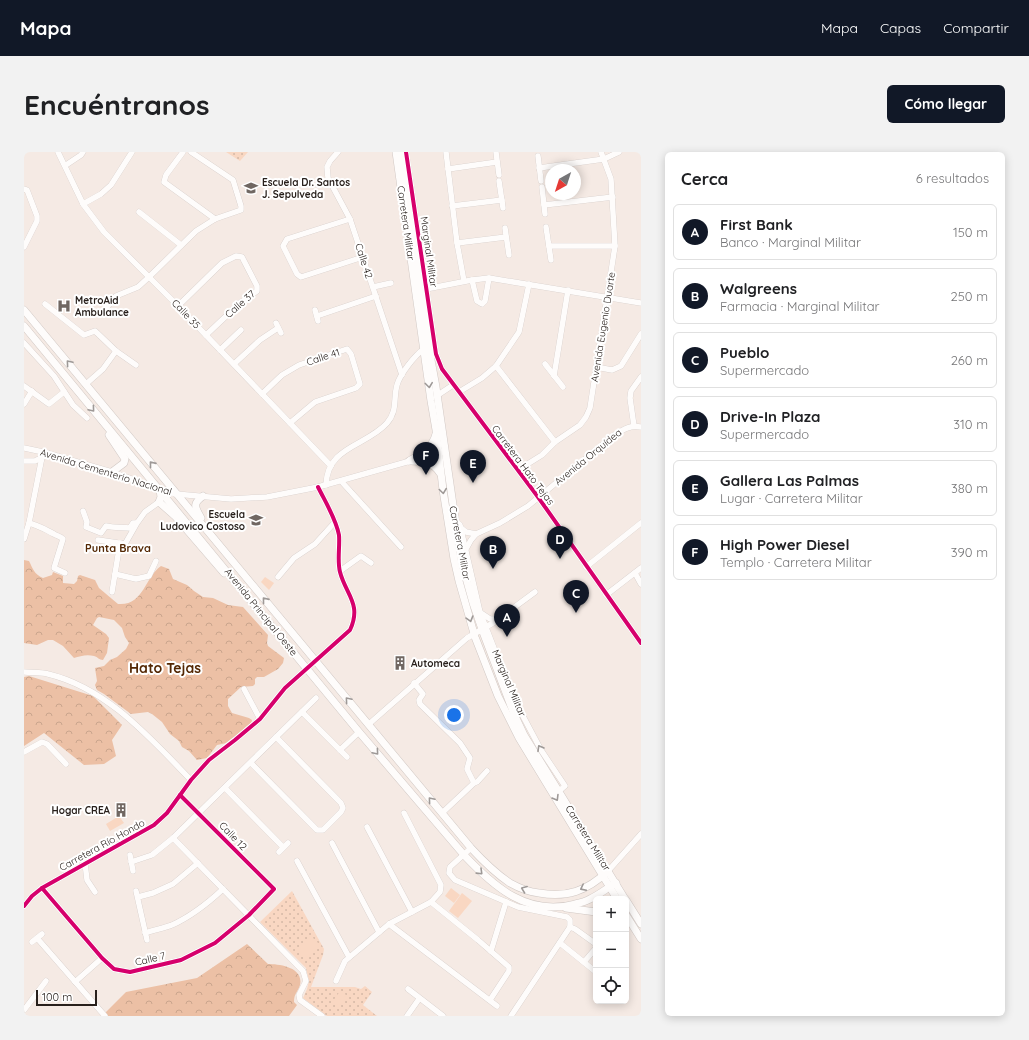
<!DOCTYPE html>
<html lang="es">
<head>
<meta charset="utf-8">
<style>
	body { margin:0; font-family:Quicksand,sans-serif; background:#f2f2f2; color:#202124 }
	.controls { position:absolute; right:12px; bottom:12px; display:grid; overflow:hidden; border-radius:6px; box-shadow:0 2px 10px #0003 }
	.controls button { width:36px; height:36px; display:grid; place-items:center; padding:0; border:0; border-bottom:1px solid #e0e0e0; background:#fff; color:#202124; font:20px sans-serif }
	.compass { position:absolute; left:521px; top:12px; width:36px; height:36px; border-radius:50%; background:#fff; box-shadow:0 2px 10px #0003; rotate:219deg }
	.scale { position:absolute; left:12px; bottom:10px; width:61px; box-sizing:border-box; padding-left:4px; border:2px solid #28201c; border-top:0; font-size:11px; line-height:14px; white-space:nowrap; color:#28201c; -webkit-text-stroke:3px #fff; paint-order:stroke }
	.you { position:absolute; left:430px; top:563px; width:14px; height:14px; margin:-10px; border:3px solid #fff; border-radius:50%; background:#1a73e8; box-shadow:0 0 0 6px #1a73e833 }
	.badge { display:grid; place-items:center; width:26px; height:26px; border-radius:50%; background:#111827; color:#fff; font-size:13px; font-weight:700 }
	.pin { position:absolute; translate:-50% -33px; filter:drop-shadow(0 1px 2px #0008) }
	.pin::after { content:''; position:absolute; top:21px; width:14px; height:12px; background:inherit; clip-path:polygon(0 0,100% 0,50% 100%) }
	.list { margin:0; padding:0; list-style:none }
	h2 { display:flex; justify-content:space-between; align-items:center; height:52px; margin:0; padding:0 16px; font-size:17px }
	h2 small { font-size:13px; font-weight:400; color:#757577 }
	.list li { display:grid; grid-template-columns:26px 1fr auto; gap:12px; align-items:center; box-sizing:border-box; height:56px; margin:0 8px 8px; padding:0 8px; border:1px solid #e0e0e0; border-radius:6px }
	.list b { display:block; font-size:15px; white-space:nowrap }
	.list p { margin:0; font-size:13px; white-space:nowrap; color:#757577 }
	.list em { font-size:13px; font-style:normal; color:#757577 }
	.icon { flex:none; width:22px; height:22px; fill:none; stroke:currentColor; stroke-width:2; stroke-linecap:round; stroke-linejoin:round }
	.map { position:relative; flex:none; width:617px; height:864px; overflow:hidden; border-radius:6px }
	header { display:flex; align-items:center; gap:24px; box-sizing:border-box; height:56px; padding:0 20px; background:#111827; color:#fff }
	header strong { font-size:19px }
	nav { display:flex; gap:22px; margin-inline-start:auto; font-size:14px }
	.intro { display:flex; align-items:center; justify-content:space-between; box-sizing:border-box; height:96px; padding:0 24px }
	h1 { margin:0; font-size:28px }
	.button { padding:10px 18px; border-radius:6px; background:#111827; color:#fff; font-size:14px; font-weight:700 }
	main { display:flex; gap:24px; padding:0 24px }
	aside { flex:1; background:#fff; border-radius:6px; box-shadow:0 2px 10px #0003 }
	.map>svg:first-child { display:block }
	.forest { fill:url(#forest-crowns) }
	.park { fill:url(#park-dots) }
	.garden { fill:#f9d7c2 }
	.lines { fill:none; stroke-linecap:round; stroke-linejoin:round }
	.minor-casing { stroke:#d1c8c4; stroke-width:6 }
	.major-casing { stroke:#d1c8c4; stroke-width:8 }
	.minor { stroke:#fefcfb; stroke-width:5.5 }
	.major { stroke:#fefcfb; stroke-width:7 }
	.cycleway-casing { stroke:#fff; stroke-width:6 }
	.cycleway { stroke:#d6006c; stroke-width:4 }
	.oneway { stroke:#9e9997 }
	.labels { text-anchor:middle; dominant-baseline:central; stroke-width:4; stroke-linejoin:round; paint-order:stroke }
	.poi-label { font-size:10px; font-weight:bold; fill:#28201c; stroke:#fff; text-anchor:start }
	.street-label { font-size:10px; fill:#28201c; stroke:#fff }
	.neighbourhood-label { font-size:11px; font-weight:bold; fill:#532703; stroke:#fff }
	.district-label { font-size:14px; font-weight:bold; fill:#532703; stroke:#fff }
</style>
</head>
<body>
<header>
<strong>Mapa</strong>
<nav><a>Mapa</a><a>Capas</a><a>Compartir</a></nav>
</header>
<div class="intro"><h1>Encuéntranos</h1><a class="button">Cómo llegar</a></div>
<main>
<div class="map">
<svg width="617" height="864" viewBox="0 0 617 864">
	<defs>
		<pattern id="forest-crowns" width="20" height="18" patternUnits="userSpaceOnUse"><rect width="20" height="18" fill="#ecc0a5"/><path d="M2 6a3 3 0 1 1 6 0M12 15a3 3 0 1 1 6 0" fill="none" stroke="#caa58d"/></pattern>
		<pattern id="park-dots" width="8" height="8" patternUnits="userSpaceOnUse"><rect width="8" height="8" fill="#f9d7c2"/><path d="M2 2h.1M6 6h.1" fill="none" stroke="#d5b8a6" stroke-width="1.8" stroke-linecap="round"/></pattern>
	</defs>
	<rect width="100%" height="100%" fill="#f5eae4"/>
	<g class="forest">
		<path d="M0,408L5,409C9,417 10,422 19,426L28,423L29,420L39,424V431L50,432L53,429L54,424L56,423L71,428L75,436L94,452C120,454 120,426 137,414L145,417L149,427L163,433L170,439L179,445L189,446L204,453L219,455L244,483L243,491L244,494L260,506L259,511L254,517L240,525H233L231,527V532L229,534L217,535L204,547V554L208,561L225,566L228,568L227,573L203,591L193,593L183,606L173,608L165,599L158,595L155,589L146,582L138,570L128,562L124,560L107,562L80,542L73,538L71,533L73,529L71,516L80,514L86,508L93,505L102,497L105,491L101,485L98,476L90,468L75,465L73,466L69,473L82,482L85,486L83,501L79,508C75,508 74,505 70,504C63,502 56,504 50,506L39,494L29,488H24L13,493L0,491Z"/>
		<path d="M5,524L69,544L98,573L88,588L92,604L80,612L60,613L20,581L0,594V525Z"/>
		<path d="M223,792L244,812C255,812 280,815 276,833C274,840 270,841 270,850L273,853L265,864H78L102,840L173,826Z"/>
	</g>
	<g class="park">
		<path d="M202,0H224L216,9Z"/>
		<path d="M268,739L300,797L299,803L287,835H331L337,837L341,834L348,840L339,853L353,864H303L279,846L283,837L285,829L282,816L236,770Z"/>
	</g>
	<g class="garden">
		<path d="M241,425L250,431L245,438L237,430Z"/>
		<path d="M95,664L100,671L86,679L82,672Z"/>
		<path d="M427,736L436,743L430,751L421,744Z"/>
		<path d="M438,741L448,749L434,766L425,759Z"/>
		<path d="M288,785L296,793L283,806L275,798Z"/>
		<path d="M316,839L322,843L315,854L309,849Z"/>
	</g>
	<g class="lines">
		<defs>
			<g id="minor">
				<path d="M34,0L59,52L80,80L154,154L307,314"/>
				<path d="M159,0L142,23L140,30L191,67"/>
				<path d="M314,0L306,9L303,15L304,26L326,67L378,223"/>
				<path d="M382,0L412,202L418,217L514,345L617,491"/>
				<path d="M422,0L433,91L440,129"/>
				<path d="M472,0L475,23"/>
				<path d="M514,4L517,29"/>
				<path d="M42,13L57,3L59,0"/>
				<path d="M515,16L580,7L595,0"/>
				<path d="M424,17L473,10"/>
				<path d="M475,29L479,56"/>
				<path d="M518,35L521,62"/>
				<path d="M0,37L3,38L13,64V69L0,95"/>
				<path d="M59,52L77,42L87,33L108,0"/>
				<path d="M520,53L589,45"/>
				<path d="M428,54L478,48"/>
				<path d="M115,60L157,93"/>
				<path d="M326,67L263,87L259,94L273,122L277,125L339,105"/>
				<path d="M522,75L527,108"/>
				<path d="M481,76L485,103"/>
				<path d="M433,91L482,85"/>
				<path d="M525,94H591"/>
				<path d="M448,128L453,149L458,152L461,149L465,126"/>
				<path d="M349,135L367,131"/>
				<path d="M402,137L448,128L465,126L617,151"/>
				<path d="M21,152L60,183L71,179L92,199L112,213"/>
				<path d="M154,154L198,111L212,104L218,105L233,134V139L216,151L182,183"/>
				<path d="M83,155L92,144L114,135L125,125L172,79L191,67L217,58V54L209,28L167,0"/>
				<path d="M291,158L294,169"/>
				<path d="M293,164L352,144"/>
				<path d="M252,171L257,181"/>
				<path d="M0,191L30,224L49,253L63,266"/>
				<path d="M196,198L217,178"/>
				<path d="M210,212L236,188L254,176"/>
				<path d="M521,212L539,235"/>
				<path d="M472,214L531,290"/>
				<path d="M572,215L588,218L597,214L617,182"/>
				<path d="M530,224L544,138"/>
				<path d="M62,232L79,217L92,199"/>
				<path d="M0,234L25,252L40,240"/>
				<path d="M435,240L458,226L472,214L495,180L505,132"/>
				<path d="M238,242L258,223L275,213L323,197L327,202L336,232L332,236L291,250L266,271"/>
				<path d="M414,243L429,233"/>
				<path d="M0,252L8,239"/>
				<path d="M610,274L606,246L607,239L617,225"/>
				<path d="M0,296L19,300L88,320L142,339L152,342L207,347L243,345L294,335L418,300"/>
				<path d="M0,309H11L17,306"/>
				<path d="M494,318L518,303L531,290L556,273L562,265L566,256L591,94L587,27L577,0"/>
				<path d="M317,329L377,395"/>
				<path d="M302,333C303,294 343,294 363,271C374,258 369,247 373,233C376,222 391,203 400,197"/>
				<path d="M59,359L63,370L62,375L77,381L82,374C90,376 97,375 106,376L109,371H112"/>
				<path d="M431,369L436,373L456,460L477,514L492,551L517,598L541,634L535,639"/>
				<path d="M5,371C16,374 20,377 30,382C33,384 36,384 39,387L30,416L41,421"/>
				<path d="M437,376L442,380L452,382"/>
				<path d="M0,387L5,371L19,300"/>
				<path d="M74,388L101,392L113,371L121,360L135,350"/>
				<path d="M442,397L447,388L452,382L476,371L504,354L590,283C600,277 606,273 617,275"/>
				<path d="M562,415L617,371"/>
				<path d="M316,419L337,404L347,411"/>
				<path d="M611,421L617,432"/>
				<path d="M91,422L112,427L125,424L132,409"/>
				<path d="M254,425L270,406L291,392L311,370"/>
				<path d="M88,440L96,391"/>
				<path d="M582,443L617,416"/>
				<path d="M457,461L466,467H473"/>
				<path d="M0,520C8,521 17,520 24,522C83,536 126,586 167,628"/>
				<path d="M390,531L399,542L395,548L396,552L436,591L446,606L443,617L450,631"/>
				<path d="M220,537L236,567"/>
				<path d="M278,560L323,605"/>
				<path d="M345,572L443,486L469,471L511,440"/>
				<path d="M316,598L335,580"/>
				<path d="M0,600L18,590L23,592L42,612"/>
				<path d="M227,611L293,678H299L317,660L319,656L317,651L252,585"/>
				<path d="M201,636L259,695"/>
				<path d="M418,661L450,631L453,630L463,619"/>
				<path d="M343,675L388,760"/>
				<path d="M149,686L279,819L282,829L275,843L276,848L298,864"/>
				<path d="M308,691L355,780"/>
				<path d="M447,696L426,715L425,721L431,728L494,755L543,765L546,768V775L487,864"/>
				<path d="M255,700L264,691"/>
				<path d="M106,703L109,719"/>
				<path d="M273,709L325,805"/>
				<path d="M107,710L128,703L149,686L292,546"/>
				<path d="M61,711L63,728L71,740"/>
				<path d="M584,719L617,682"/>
				<path d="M18,736L78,806L90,817L106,820L157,808L191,791L225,763L250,737L156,643"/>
				<path d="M112,739L123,788"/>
				<path d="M114,745L129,741L149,732L174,711"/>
				<path d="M407,750L454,788L485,815V819L466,848"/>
				<path d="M0,754L8,744L18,736L130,673L143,661L167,628L185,608L211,588L236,567L261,536L326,478C338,452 322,443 316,420C313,409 316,395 315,383C312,367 302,351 294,335"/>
				<path d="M365,772L473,854"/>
				<path d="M546,775L551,777L572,792"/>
				<path d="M121,781C130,778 140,776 148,773C168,764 184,751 199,737"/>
				<path d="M13,786L81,864"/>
				<path d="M8,790L18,782"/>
				<path d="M536,791L572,820"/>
				<path d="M467,799L482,750"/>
				<path d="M560,810L572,796"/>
				<path d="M312,829L321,809L365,772L407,750L416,740L417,733L380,661"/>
				<path d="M51,830L78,806"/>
				<path d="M384,837L419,864"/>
				<path d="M0,858L22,829"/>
				<path d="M383,864L395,847"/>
			</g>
			<g id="major">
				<path d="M372,0L407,249L412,278L419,338L430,407L435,429L451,485L474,544L495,586L593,747"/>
				<path d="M378,0L407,208L412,235L437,408L449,451L459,480L490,562L500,583L601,747"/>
				<path d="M0,158L447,696C459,709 471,721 486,731C495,736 505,740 515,741C543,746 563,739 584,719"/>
				<path d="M0,174L335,580L440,703C470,735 504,765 551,752C556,751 561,750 566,747C575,743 583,736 592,731"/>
				<path d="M85,283L101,307L100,311L88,320"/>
				<path d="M385,309C397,302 408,297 412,282"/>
				<path d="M387,309C400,309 409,310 416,321"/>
				<path d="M136,338L137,345L135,350L151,364L200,421"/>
				<path d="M177,366C171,355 168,352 179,344"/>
				<path d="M602,748L617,772"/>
				<path d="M542,756L572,760"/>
				<path d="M602,763L617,787"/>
			</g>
		</defs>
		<use href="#minor" class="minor-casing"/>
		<use href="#major" class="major-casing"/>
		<use href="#minor" class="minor"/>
		<use href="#major" class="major"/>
		<defs>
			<g id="cycleway">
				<path d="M382,0L412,202L418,217L514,345L617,491"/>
				<path d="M18,736L78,806L90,817L106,820L157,808L191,791L225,763L250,737L156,643"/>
				<path d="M0,754L8,744L18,736L130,673L143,661L167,628L185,608L211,588L236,567L261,536L326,478C338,452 322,443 316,420C313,409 316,395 315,383C312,367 302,351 294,335"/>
			</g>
		</defs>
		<use href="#cycleway" class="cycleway-casing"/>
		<use href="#cycleway" class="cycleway"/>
	</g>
	<defs><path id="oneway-chevron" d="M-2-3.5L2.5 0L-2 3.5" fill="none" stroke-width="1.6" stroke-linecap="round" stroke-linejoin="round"/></defs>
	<g class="oneway">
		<use href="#oneway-chevron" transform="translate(45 211) rotate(-130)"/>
		<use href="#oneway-chevron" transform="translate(405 233) rotate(83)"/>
		<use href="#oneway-chevron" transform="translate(68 257) rotate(50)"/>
		<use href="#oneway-chevron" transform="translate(128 312) rotate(-129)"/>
		<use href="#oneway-chevron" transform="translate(419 339) rotate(82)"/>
		<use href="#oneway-chevron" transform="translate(241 448) rotate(-129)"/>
		<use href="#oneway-chevron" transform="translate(446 467) rotate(74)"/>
		<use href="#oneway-chevron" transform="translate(324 548) rotate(-130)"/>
		<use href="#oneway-chevron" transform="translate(516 596) rotate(-120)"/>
		<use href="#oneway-chevron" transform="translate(352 600) rotate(50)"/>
		<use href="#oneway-chevron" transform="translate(532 646) rotate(59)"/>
		<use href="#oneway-chevron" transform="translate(407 648) rotate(-130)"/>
		<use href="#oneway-chevron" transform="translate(456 720) rotate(44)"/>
		<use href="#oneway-chevron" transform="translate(559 736) rotate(153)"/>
		<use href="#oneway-chevron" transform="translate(500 737) rotate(-159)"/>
	</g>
	<defs>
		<symbol id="school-bare" viewBox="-9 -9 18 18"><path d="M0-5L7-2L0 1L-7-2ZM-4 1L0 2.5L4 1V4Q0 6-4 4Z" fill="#706762" stroke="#fff" stroke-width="2.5" paint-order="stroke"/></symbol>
		<symbol id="hospital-bare" viewBox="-9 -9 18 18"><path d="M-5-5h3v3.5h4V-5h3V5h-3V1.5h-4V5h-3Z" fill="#706762" stroke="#fff" stroke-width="2.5" paint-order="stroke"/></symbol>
		<symbol id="building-bare" viewBox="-9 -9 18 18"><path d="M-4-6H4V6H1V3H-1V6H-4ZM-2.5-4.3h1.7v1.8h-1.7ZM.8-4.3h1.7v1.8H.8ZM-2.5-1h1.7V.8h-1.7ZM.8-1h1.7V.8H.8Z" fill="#706762" stroke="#fff" stroke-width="2.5" paint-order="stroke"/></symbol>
	</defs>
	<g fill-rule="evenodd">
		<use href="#school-bare" x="217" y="26" width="20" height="20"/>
		<use href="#hospital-bare" x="30" y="144" width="20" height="20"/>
		<use href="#school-bare" x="222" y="358" width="20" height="20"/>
		<use href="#building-bare" x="366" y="501" width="20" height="20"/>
		<use href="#building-bare" x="87" y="648" width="20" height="20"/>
	</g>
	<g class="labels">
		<g class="poi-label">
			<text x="238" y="30">Escuela Dr. Santos<tspan x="238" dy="12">J. Sepulveda</tspan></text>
			<text x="51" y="148">MetroAid<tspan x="51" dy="12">Ambulance</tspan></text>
			<text x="221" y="362" text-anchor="end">Escuela<tspan x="221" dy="12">Ludovico Costoso</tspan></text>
			<text x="387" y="511">Automeca</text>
			<text x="86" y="658" text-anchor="end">Hogar CREA</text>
		</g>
		<g class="street-label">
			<text transform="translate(382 71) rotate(82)">Carretera Militar</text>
			<text transform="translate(405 100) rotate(82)">Marginal Militar</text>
			<text transform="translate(340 109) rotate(72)">Calle 42</text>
			<text transform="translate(216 152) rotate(-41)">Calle 37</text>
			<text transform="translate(162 162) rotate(46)">Calle 35</text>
			<text transform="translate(579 175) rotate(-81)">Avenida Eugenio Duarte</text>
			<text transform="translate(299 205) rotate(-18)">Calle 41</text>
			<text transform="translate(564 305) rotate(-39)">Avenida Orquídea</text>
			<text transform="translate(499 313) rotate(53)">Carretera Hato Tejas</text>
			<text transform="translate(82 320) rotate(17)">Avenida Cementerio Nacional</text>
			<text transform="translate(436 391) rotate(79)">Carretera Militar</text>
			<text transform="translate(237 460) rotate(51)">Avenida Principal Oeste</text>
			<text transform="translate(485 531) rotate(67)">Marginal Militar</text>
			<text transform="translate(209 684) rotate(46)">Calle 12</text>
			<text transform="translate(564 686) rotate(58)">Carretera Militar</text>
			<text transform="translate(78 693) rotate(-29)">Carretera Río Hondo</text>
			<text transform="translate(126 807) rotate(-13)">Calle 7</text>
		</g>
		<g class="neighbourhood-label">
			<text x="94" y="396">Punta Brava</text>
		</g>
		<g class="district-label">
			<text x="141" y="516">Hato Tejas</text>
		</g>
	</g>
</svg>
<div class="controls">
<button>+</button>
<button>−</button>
<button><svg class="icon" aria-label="locate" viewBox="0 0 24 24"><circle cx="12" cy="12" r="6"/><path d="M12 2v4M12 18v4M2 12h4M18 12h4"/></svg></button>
</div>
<svg class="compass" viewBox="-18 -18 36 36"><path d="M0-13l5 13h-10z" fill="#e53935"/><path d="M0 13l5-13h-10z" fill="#757577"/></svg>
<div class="scale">100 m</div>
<div class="you"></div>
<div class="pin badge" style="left:483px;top:485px">A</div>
<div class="pin badge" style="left:469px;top:417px">B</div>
<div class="pin badge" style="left:552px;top:461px">C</div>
<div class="pin badge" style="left:536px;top:407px">D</div>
<div class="pin badge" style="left:449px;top:331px">E</div>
<div class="pin badge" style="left:402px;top:323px">F</div>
</div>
<aside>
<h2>Cerca<small>6 resultados</small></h2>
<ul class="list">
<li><span class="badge">A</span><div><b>First Bank</b><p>Banco · Marginal Militar</p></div><em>150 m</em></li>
<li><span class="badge">B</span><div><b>Walgreens</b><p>Farmacia · Marginal Militar</p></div><em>250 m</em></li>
<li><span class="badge">C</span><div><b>Pueblo</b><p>Supermercado</p></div><em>260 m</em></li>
<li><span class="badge">D</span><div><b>Drive-In Plaza</b><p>Supermercado</p></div><em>310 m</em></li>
<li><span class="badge">E</span><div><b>Gallera Las Palmas</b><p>Lugar · Carretera Militar</p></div><em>380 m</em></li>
<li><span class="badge">F</span><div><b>High Power Diesel</b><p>Templo · Carretera Militar</p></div><em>390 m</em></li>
</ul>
</aside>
</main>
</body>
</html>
